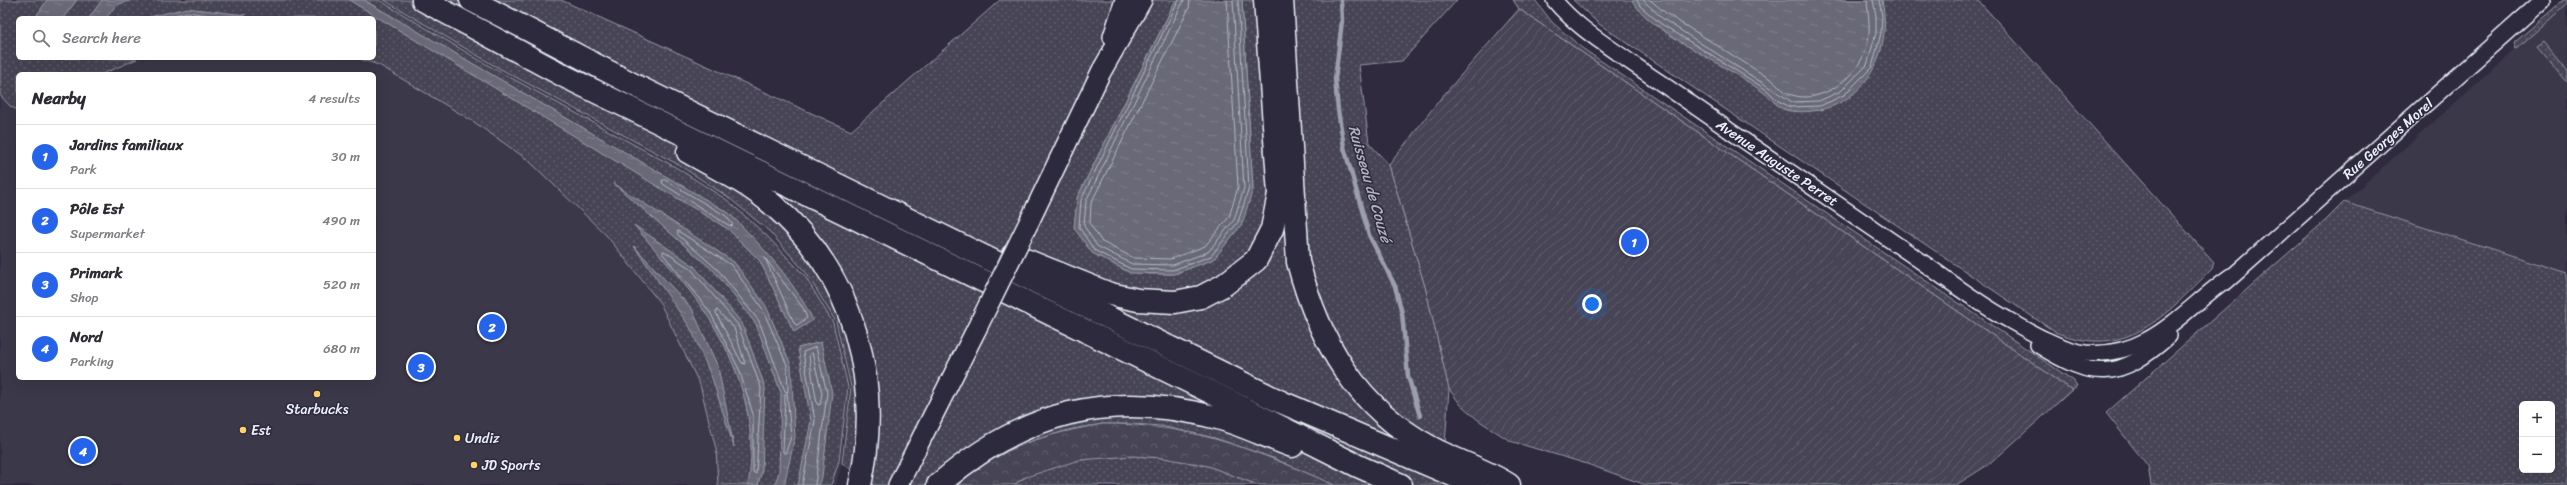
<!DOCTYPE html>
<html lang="en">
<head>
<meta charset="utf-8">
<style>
	body { margin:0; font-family:Sriracha,sans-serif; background:#f2f2f3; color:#2b2b33 }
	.controls { position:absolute; right:12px; bottom:12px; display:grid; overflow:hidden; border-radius:6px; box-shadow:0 4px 16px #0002 }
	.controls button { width:36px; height:36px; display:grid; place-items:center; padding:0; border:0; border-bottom:1px solid #e1e1e2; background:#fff; color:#2b2b33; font:20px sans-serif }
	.you { position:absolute; left:1592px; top:304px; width:14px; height:14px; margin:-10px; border:3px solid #fff; border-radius:50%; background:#1a73e8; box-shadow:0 0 0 6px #1a73e833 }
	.badge { display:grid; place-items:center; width:26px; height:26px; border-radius:50%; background:#2563eb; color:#fff; font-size:13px; font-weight:700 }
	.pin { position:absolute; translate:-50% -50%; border:2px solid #fff; box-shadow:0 1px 4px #0006 }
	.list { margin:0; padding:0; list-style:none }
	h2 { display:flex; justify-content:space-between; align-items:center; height:52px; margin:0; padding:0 16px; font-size:17px }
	h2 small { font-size:13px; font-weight:400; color:#7c7c81 }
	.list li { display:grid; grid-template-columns:26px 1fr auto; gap:12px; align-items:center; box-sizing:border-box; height:64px; padding:0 16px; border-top:1px solid #e1e1e2 }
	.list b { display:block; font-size:15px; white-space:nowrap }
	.list p { margin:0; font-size:13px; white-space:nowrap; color:#7c7c81 }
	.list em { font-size:13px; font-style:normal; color:#7c7c81 }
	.icon { flex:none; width:22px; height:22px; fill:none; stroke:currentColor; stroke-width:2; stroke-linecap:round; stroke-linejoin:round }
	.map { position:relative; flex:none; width:2567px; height:485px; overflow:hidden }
	.search { position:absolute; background:#fff; box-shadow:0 4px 16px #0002; left:16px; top:16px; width:360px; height:44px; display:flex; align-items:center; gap:10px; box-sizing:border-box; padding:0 14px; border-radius:6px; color:#7c7c81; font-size:15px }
	.panel { position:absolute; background:#fff; box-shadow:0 4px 16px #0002; left:16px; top:72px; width:360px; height:308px; border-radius:6px }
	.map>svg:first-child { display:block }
	.built { fill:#3b3749; fill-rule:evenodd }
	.grass { fill:url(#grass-dots); stroke:#979aa6; fill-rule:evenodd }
	.forest { fill:url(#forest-crowns); stroke:#979aa6 }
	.garden { fill:url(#garden-furrows); stroke:#979aa6 }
	.water { fill:url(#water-ripples); stroke:#9c9fab }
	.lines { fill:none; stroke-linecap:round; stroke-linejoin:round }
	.shore { stroke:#b5bbc5; stroke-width:1 }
	.stream { stroke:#9c9fab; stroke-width:4.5 }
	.minor-casing { stroke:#e8f1f8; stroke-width:18 }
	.major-casing { stroke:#e8f1f8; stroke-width:22 }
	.highway-casing { stroke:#e8f1f8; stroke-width:25 }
	.minor { stroke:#2f2a3d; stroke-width:15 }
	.major { stroke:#2f2a3d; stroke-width:19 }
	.highway { stroke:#2f2a3d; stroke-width:22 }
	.major-bridge-casing { stroke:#e8f1f8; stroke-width:22; stroke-linecap:butt }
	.major-bridge { stroke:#2f2a3d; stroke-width:19 }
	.poi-dot { fill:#ffd166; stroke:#2f2a3d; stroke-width:1.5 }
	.labels { text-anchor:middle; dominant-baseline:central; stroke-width:3; stroke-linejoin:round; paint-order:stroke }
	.street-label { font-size:14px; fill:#e8f1f8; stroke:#2f2a3d }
	.poi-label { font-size:14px; fill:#e8f1f8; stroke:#2f2a3d; text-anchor:start }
	.water-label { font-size:15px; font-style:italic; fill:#afb4be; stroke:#2f2a3d }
</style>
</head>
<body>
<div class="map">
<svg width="2567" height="485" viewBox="0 0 2567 485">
	<defs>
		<pattern id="grass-dots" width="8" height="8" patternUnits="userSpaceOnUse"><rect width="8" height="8" fill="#464455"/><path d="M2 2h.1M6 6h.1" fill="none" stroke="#615f6e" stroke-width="1.8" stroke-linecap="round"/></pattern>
		<pattern id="forest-crowns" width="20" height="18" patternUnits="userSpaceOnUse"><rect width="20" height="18" fill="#464455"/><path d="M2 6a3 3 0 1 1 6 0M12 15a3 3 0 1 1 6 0" fill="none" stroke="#615f6e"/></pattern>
		<pattern id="garden-furrows" width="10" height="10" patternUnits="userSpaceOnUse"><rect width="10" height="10" fill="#464455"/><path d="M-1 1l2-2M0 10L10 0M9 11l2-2" fill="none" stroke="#615f6e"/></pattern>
		<pattern id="water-ripples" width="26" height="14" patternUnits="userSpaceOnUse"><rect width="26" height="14" fill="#696978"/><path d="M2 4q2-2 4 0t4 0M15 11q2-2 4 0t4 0" fill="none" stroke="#7e7f8c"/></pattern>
	</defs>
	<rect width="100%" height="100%" fill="#2f2a3d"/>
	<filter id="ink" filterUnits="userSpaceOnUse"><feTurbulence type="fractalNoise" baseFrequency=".025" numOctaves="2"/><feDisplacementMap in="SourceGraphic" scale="8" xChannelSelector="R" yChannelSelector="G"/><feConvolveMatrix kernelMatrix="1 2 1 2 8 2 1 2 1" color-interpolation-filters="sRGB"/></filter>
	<g filter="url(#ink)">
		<g class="built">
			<path d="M0,0H384L495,66L679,165L728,197L769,231L807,274L836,322L851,387L842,463L836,485H0ZM18,18H374V58H18ZM18,74H374V378H18Z"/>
			<path d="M2567,4V273L2344,202L2505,58Z"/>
		</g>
		<g class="grass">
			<path d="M0,0H379L491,67L677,168L727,200L766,235L805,276L833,323L848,387L839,461L831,485H718L716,449L700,385L660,303L607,236L528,160L474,122L379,65L357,58H374V18H18V58L137,59L102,74H18V110L11,107L0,95Z"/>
			<path d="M384,0H561L851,131L1000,0H1176L1077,198L1147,274H1174L1214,259L1253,189L1242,0H1457L1402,61L1359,65L1369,143L1389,165L1426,290L1449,389L1442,485H1334L1273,458L1215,438L1161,426L1133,424H1102L1072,429L1037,439L1010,449L958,485H872L842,463L851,387L836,322L807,274L769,231L728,197L679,165L495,66Z"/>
			<path d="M1513,0H1535L1552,22L1582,48L2074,381L2077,386L2072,390L1519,9Z"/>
			<path d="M1573,0H1978L2214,262L2212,269C2164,316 2128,361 2055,332L1599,24Z"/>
			<path d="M2563,0H2567V4L2516,49L2514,43Z"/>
			<path d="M2544,42L2567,70V83L2537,47Z"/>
			<path d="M2344,202L2567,273V485H2151L2148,466L2106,413L2326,220ZM2522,404H2552V470H2522Z"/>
			<path d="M1132,456L1164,458L1208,466L1258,485H1014C1046,460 1093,458 1132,456Z"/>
		</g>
		<path class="forest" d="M1103,424C1190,423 1256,450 1334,485H1258L1208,466L1164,458L1132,456L1079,460L1023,478L1014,485H958C997,447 1050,433 1103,424Z"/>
		<path class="garden" d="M1519,9L2072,390L1991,463L1956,485H1646L1587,464L1510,441L1478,420L1461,405L1449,389L1426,290L1389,165L1440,99Z"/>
		<g class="water">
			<path d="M47,0H77L63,18H35Z"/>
			<path d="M102,0H132L116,5L106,18H89Z"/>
			<path d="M349,0H364L729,213C761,245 793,279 813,320L794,332L760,261L728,229Z"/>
			<path d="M1176,0H1242L1253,189L1242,224L1214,259L1174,274L1130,273L1092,253L1074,228L1077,198Z"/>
			<path d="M1632,0H1882C1895,60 1856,119 1790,111C1779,110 1772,99 1763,92C1730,68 1691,51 1657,26C1648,19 1638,11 1632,0Z"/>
			<path d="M187,8L245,15L145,18Z"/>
			<path d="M613,183L734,262L766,306L791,365L795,437L784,485H774L779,473L781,393L756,324L715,272Z"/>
			<path d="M634,225L694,266L742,323L765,387L762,470L758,485H748C759,425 739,364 707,315C686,283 658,254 634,225Z"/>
			<path d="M634,246L692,309L718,367L734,447L712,378L691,329Z"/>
			<path d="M821,342L832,393L822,477L818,485H798L811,421L798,348Z"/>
		</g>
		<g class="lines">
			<g class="shore">
				<path d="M1179,0L1081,200L1079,227L1094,250L1131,269L1173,270L1211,256L1238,222L1249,188L1238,0"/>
				<path d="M1184,0L1086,201L1084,226L1097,246L1132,264L1173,265L1208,252L1234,220L1244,188L1233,0"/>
				<path d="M1190,0L1189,8L1091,203L1090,224L1102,242L1134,258L1171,259L1205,246L1229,217L1238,187L1227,0"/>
				<path d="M1637,0L1640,6L1660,23L1767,90L1777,100L1790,107L1820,106L1844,95L1872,67L1881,33L1882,16L1879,0"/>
				<path d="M1643,0L1663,19L1792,102L1819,101L1841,91L1867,65L1876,33V16L1873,0"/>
				<path d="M1650,0L1667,14L1772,80C1779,85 1784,93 1792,95C1822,105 1858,76 1866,49C1872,31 1868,17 1867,0"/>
				<path d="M162,18L187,12L207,15L209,18"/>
				<path d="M665,180L726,216L733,225L730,226L663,184L662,181Z"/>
				<path d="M678,231L731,265L762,308L787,365L788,392L785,391L759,321L718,270L678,235Z"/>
				<path d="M664,251L691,269L738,325L761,388L756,474L753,472V414L739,369L710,312L663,254Z"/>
				<path d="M765,258L803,308L807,318L797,325L795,324Z"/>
				<path d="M717,310L734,328L745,364L742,363L716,313Z"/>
				<path d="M812,353L822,393L820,405L817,404L809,356Z"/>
				<path d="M787,393L791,437L785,454L783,452L785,395Z"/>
				<path d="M802,485L815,421L803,352L816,347L827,393L815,485"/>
			</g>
			<path class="stream" d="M1341,0L1342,21L1335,79L1338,110L1344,147L1369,235L1395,286L1402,313L1408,376L1420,416"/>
			<defs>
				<g id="minor">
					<path d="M1554,0C1576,27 1605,44 1633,64C1665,86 1698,108 1730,131C1791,172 1851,214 1912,255C1943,276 1974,301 2007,319C2028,331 2061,350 2085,353C2150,359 2183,309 2231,276"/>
					<path d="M2226,282L2543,0"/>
					<path d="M2038,345C2093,380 2119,381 2169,336"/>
				</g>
				<g id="major">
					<path d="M1113,37L1125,0"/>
					<path d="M1030,220L1101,72L1142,0"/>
					<path d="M898,485L977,328"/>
				</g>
				<g id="highway">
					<path d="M423,0L566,77L1231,402L1358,466L1401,485"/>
					<path d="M471,0L640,88L1281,402L1476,485"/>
					<path d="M1282,0L1298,262C1319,342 1357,408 1432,448C1454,460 1491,472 1509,485"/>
					<path d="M688,152C716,168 748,183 773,205C854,274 883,383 860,485"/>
					<path d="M1013,255L1110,294L1138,300L1175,302L1201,297L1224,285L1256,260L1272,229L1279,194L1265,0"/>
					<path d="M938,485C1022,412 1109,389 1218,418C1243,425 1267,437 1292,446"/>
				</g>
			</defs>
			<use href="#minor" class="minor-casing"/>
			<use href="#major" class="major-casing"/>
			<use href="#highway" class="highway-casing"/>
			<use href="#minor" class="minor"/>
			<use href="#major" class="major"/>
			<use href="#highway" class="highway"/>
			<defs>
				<path id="major-bridge" d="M977,328L1030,220"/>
			</defs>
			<use href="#major-bridge" class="major-bridge-casing"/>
			<use href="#major-bridge" class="major-bridge"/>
		</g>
	</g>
	<g class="poi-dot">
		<circle cx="317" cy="394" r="4"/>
		<circle cx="243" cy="430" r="4"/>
		<circle cx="457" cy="438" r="4"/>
		<circle cx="474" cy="465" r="4"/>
	</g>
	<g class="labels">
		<g class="street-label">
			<text transform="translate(2388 139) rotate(-41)">Rue Georges Morel</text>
			<text transform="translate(1777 163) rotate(34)">Avenue Auguste Perret</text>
		</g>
		<g class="poi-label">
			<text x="317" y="409" text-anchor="middle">Starbucks</text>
			<text x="251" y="430">Est</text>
			<text x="465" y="438">Undiz</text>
			<text x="482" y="465">JD Sports</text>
		</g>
		<g class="water-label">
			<text transform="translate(1370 184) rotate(74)">Ruisseau de Couzé</text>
		</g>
	</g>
</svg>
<div class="controls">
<button>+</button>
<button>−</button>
</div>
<div class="you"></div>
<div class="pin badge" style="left:1634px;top:242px">1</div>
<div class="pin badge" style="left:492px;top:327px">2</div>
<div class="pin badge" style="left:421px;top:367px">3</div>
<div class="pin badge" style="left:83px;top:451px">4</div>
<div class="search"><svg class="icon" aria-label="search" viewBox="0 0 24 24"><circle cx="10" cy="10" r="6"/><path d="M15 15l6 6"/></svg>Search here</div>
<section class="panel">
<h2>Nearby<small>4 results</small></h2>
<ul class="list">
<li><span class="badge">1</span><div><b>Jardins familiaux</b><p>Park</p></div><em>30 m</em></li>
<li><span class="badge">2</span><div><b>Pôle Est</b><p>Supermarket</p></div><em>490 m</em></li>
<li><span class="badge">3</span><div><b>Primark</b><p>Shop</p></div><em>520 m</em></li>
<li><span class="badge">4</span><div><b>Nord</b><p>Parking</p></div><em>680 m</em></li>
</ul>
</section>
</div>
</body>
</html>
